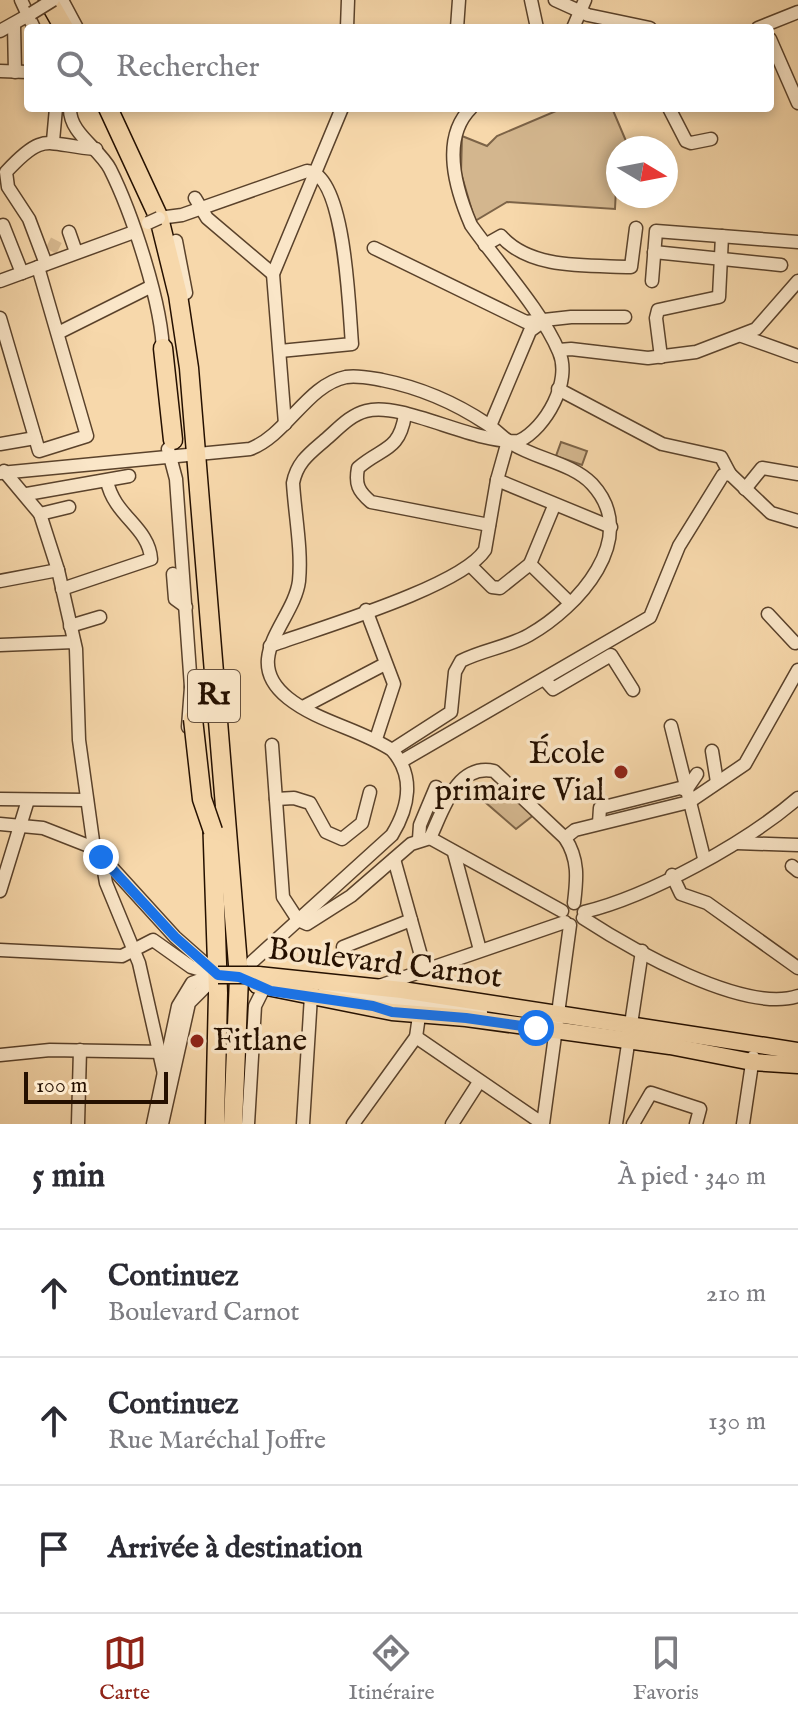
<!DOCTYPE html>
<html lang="fr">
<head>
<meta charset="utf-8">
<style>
	body { margin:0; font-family:"IM FELL English",serif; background:#f2f2f3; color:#2b2b33 }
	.compass { position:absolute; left:606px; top:136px; width:72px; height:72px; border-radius:50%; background:#fff; box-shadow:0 4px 12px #0003; rotate:100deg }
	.scale { position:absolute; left:24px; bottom:20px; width:144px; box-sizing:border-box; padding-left:8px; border:4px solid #251000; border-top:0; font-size:22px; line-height:28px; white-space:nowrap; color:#251000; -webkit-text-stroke:6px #fae6c8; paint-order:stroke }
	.stop { position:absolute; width:24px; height:24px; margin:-18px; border:6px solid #1a73e8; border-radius:50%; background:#fff }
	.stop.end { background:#1a73e8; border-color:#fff; box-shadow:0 2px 8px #0008 }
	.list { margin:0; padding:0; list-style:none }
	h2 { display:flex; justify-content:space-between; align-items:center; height:104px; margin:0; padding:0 32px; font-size:34px }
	h2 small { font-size:26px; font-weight:400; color:#7c7c81 }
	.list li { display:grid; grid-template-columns:52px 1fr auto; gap:24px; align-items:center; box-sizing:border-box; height:128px; padding:0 32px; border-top:2px solid #e1e1e2 }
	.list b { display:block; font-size:30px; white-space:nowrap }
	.list p { margin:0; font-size:26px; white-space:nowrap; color:#7c7c81 }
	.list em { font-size:26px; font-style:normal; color:#7c7c81 }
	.icon { flex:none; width:44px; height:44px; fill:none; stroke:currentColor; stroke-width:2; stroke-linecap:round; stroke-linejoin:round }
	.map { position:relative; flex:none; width:798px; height:1124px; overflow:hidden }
	.search { position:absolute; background:#fff; box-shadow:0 4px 12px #0003; left:24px; right:24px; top:24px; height:88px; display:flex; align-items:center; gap:20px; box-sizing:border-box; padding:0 28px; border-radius:8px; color:#7c7c81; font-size:30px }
	.sheet { height:488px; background:#fff }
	nav { display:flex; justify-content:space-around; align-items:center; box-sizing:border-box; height:112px; border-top:2px solid #e1e1e2; background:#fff; font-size:22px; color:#7c7c81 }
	nav a { display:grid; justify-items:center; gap:4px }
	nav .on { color:#8f2418 }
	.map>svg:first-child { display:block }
	.green { fill:#d3b68e; stroke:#7c6347; stroke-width:2 }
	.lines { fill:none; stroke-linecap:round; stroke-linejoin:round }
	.minor-tunnel { stroke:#d8ba91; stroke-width:12; stroke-dasharray:12 6; stroke-linecap:butt }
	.minor-casing { stroke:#5a422b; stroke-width:15 }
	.major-casing { stroke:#251000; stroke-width:19 }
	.highway-casing { stroke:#251000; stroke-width:21 }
	.minor { stroke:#fae6c8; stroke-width:12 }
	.major { stroke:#f7d8ab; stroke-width:16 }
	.highway { stroke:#f7d8ab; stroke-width:18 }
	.minor-bridge-casing { stroke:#5a422b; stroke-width:15; stroke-linecap:butt }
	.major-bridge-casing { stroke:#251000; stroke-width:19; stroke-linecap:butt }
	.highway-bridge-casing { stroke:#251000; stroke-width:21; stroke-linecap:butt }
	.minor-bridge { stroke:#fae6c8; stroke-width:12 }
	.major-bridge { stroke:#f7d8ab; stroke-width:16 }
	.highway-bridge { stroke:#f7d8ab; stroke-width:18 }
	.route { stroke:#1a73e8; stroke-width:10 }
	.poi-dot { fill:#8f2418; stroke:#fae6c8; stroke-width:3 }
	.labels { text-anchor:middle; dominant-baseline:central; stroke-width:7; stroke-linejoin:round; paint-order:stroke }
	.shield { fill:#fae6c8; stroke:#65503c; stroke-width:2 }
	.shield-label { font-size:30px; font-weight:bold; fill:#251000 }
	.poi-label { font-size:32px; fill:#251000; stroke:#fae6c8; text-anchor:end }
	.street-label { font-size:32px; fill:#251000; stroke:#fae6c8 }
</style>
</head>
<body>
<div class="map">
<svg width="798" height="1124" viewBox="0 0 798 1124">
	<rect width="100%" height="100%" fill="#f7d8ab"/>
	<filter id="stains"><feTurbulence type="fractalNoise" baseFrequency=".0025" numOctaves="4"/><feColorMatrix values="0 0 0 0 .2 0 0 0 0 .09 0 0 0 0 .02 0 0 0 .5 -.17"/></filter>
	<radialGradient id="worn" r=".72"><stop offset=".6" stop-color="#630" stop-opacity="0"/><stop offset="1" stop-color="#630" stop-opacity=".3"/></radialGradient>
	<g class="green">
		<path d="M563,108H612L629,148H618L615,209L507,202L475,221L461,173L462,136L487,146L497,136Z"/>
		<path d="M561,442L587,451L582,465L556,456Z"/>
		<path d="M501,781L535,814L516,829L485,802Z"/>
	</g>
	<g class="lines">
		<path class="minor-tunnel" d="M51,251L58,237"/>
		<defs>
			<g id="minor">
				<path d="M21,0L34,28"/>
				<path d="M62,0L77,28"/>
				<path d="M531,0L537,28"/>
				<path d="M555,0L588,15L650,28"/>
				<path d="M14,25L15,72"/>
				<path d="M347,28L348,0"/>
				<path d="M457,28L459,0"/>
				<path d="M573,28L585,0"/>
				<path d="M758,28L798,12"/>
				<path d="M0,31L32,13"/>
				<path d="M770,39L798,103"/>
				<path d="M0,71L28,72"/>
				<path d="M70,108C69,133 99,148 110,169C132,213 163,306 163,355"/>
				<path d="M669,108L686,141L691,143L711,139"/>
				<path d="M53,141L56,108"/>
				<path d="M195,198L207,218L273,274"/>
				<path d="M159,218L182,215L307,171C346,173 349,312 352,344L280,351"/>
				<path d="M3,225L22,273"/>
				<path d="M69,232L76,252"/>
				<path d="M176,241L186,293"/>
				<path d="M485,245L501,236C531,270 588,265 631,267L636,228"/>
				<path d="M374,248L526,322L571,317H625"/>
				<path d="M654,252L781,265"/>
				<path d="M46,264L29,219L8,187L6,172C45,130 45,145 96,149"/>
				<path d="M0,281L134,232"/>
				<path d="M652,281L656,231L798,242"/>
				<path d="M0,318L39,451L87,436L38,267"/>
				<path d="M58,333L150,287"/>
				<path d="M742,336L798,356"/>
				<path d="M559,350L571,349L648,358L696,352L756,329L798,281"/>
				<path d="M661,357L656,318L658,310L719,297L722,236"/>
				<path d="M558,389L662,444L721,457L730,474"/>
				<path d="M405,415C399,452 382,447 358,468C355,484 358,491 371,502L489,525"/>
				<path d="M285,424L273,274L342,108"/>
				<path d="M490,426L530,331L541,323"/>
				<path d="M0,444L35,438"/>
				<path d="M168,449L176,479L191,687L195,694"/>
				<path d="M4,471L40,514L58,570L76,649L79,740L94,848"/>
				<path d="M0,473L250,449C287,435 307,385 346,377C358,375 370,378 382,380C422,388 454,402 487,424C496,430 503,438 511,443C536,459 572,463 592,484C642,538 577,608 529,635C508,647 482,650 461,661L455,672L451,712L392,750"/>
				<path d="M730,474L771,513L798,521"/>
				<path d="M497,480L611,527"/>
				<path d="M745,489L762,468L798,474"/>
				<path d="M27,494L129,476"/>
				<path d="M40,514L69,507"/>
				<path d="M530,564L554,506"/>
				<path d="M471,566L492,587L500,588L530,564L569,602"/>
				<path d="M173,574L175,599L186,607"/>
				<path d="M0,581L58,570"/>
				<path d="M62,589L151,559C149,527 114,516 107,481"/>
				<path d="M366,610L394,684L376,739"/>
				<path d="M768,614L795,643"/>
				<path d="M70,626L100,617"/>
				<path d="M0,645L74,642"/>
				<path d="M270,646C316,629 461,587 485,550L497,480L508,441"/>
				<path d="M545,680L553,689L611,655L633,690"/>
				<path d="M303,707L385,664"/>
				<path d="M671,726L704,858"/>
				<path d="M188,727L191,687"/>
				<path d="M272,745L283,897L298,920"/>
				<path d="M712,751L717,782"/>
				<path d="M402,761L650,617L679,546L723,475L730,474"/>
				<path d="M686,790L697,774"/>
				<path d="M0,799L87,800"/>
				<path d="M276,799L294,798L310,803L326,832L342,839L362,823L370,792"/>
				<path d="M599,823L600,808L680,788L686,790"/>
				<path d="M0,824L43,828L94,848L175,937L218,975"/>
				<path d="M430,838C443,811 456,763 494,771L565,838C579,859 577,879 574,903"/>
				<path d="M430,838L562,911"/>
				<path d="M565,838L575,830L689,802L745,764L798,670"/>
				<path d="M419,839L420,825L436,787"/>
				<path d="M737,843L798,845"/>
				<path d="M454,853L480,950"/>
				<path d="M394,859L425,970"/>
				<path d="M102,860L106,883L139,963L164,1074"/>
				<path d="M792,866L798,871"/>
				<path d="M672,875L681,894L707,903L798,968"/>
				<path d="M0,891L28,800"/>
				<path d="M584,912C650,896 747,842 798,798"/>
				<path d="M583,918C629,948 744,1014 798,996"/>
				<path d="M298,920L307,924L351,896L411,844L430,838"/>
				<path d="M343,947L411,920"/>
				<path d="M0,950L122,956L153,940L191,967L215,974"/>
				<path d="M252,962L392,835C409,807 415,776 392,750C360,729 318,722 288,698C239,659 294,621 299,581C302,550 295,515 293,483C297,462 310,453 325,440C338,429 350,415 366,411C403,401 473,444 519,441C546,428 572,381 559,352C542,311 497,262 471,225C456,190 440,139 471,108"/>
				<path d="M379,986L565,922"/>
				<path d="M325,989L481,1012"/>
				<path d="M416,1037L543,1124L570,925"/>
				<path d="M0,1055L50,1050L165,1052"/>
				<path d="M78,1124L80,1050"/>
				<path d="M153,1124L178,1006L192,983L211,976"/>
				<path d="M162,1124L189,1003L215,977"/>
				<path d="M248,1124L255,1006L264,988"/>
				<path d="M303,1124L311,996"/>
				<path d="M353,1124L416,1037L419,1016"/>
				<path d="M452,1124L479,1082"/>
				<path d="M616,1124L642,951"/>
				<path d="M633,1124L651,1093L700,1109L696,1124"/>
				<path d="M743,1124L753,1057"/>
			</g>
			<g id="major">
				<path d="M258,975L402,990L798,1051"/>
				<path d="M257,985L392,1012L466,1018L670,1046L752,1062L798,1065"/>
			</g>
			<g id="highway">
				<path d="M48,0L64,28"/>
				<path d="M108,108L159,218L178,295L189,368L239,977L233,1124"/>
				<path d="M163,348L173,440"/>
				<path d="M212,815L218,993L215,1124"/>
			</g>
		</defs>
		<use href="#minor" class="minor-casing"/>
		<use href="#major" class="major-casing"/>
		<use href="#highway" class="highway-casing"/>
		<use href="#minor" class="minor"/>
		<use href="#major" class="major"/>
		<use href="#highway" class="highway"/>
		<defs>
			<g id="minor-bridge">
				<path d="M32,13L53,0"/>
				<path d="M148,223L159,218"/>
				<path d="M195,694L206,711"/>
			</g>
			<path id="major-bridge" d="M218,975H258"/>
			<path id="highway-bridge" d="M193,719L202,799L213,831"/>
		</defs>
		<use href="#minor-bridge" class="minor-bridge-casing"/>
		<use href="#major-bridge" class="major-bridge-casing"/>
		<use href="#highway-bridge" class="highway-bridge-casing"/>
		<use href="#minor-bridge" class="minor-bridge"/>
		<use href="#major-bridge" class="major-bridge"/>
		<use href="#highway-bridge" class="highway-bridge"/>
	</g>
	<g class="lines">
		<path class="route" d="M101,857L175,937L218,975L239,977L271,991L373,1006L392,1012L466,1018L536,1028"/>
	</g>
	<g class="poi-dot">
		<circle cx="621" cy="772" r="8"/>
		<circle cx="197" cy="1041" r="8"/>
	</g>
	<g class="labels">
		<rect class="shield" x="188" y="670" width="52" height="52" rx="6"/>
		<g class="shield-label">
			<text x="214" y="696">R1</text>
		</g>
		<g class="poi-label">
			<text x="605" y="754">École<tspan x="605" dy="37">primaire Vial</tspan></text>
			<text x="213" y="1041" text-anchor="start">Fitlane</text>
		</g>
		<g class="street-label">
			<text transform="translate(385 964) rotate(7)">Boulevard Carnot</text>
		</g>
	</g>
	<rect width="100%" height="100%" filter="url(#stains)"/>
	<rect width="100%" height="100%" fill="url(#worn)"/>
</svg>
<svg class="compass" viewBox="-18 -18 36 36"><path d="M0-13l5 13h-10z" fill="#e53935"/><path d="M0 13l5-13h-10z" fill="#7c7c81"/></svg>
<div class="scale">100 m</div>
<div class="stop" style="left:536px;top:1028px"></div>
<div class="stop end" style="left:101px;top:857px"></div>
<div class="search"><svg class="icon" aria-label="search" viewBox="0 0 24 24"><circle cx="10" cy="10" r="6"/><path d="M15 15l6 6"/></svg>Rechercher</div>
</div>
<section class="sheet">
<h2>5 min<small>À pied · 340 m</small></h2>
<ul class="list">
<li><svg class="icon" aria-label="ahead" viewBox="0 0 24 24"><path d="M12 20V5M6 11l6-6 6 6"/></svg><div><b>Continuez</b><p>Boulevard Carnot</p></div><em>210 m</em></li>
<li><svg class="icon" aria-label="ahead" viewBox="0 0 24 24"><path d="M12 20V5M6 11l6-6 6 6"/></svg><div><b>Continuez</b><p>Rue Maréchal Joffre</p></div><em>130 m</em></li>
<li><svg class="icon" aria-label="arrive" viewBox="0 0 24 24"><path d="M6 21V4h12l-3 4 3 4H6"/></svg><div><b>Arrivée à destination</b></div></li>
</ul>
</section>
<nav>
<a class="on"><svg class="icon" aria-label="map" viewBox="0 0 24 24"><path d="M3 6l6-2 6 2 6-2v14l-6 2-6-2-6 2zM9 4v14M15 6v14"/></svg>Carte</a>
<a><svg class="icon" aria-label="directions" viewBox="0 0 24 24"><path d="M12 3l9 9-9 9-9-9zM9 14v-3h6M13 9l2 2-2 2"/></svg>Itinéraire</a>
<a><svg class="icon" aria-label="saved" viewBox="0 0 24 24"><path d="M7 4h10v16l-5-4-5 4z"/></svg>Favoris</a>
</nav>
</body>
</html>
